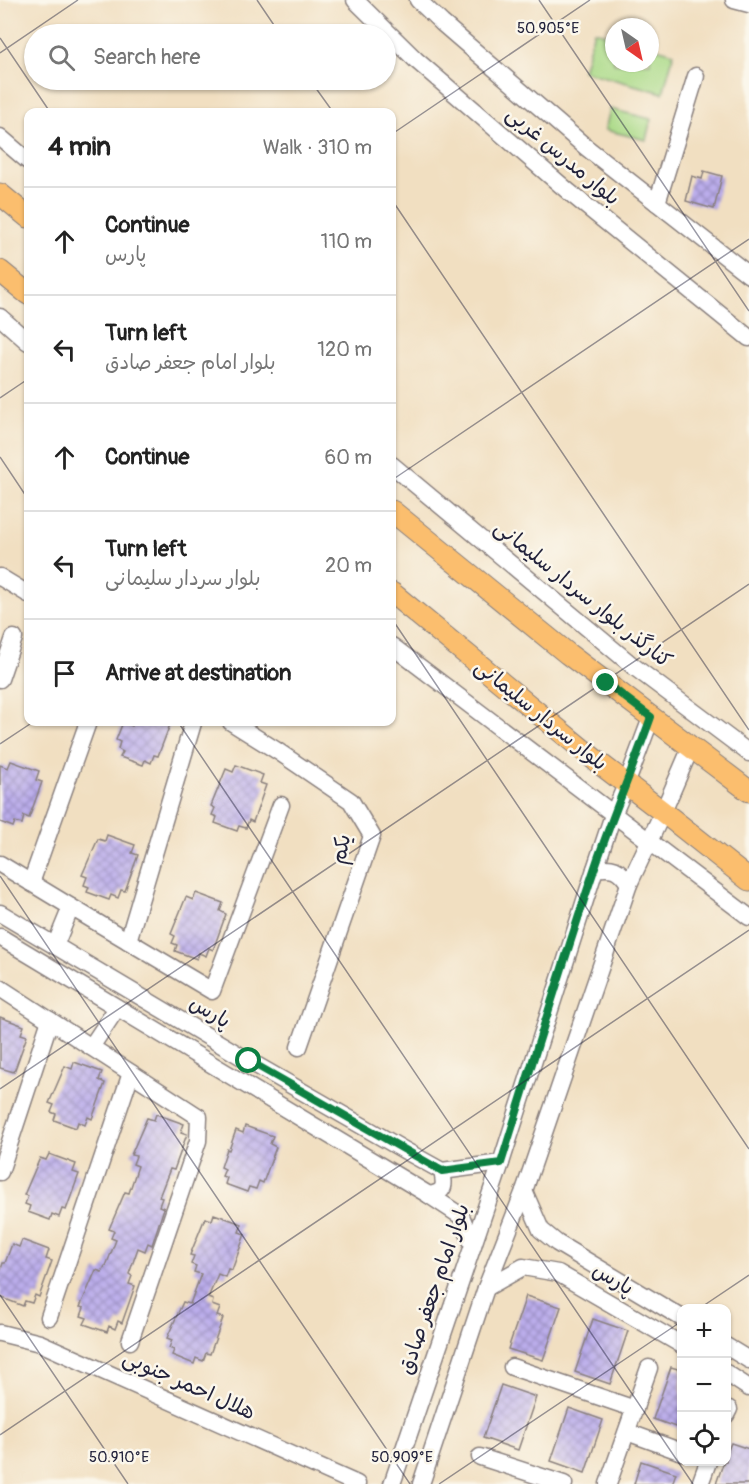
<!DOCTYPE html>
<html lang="en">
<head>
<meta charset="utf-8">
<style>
	body { margin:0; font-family:Pangolin,"Playpen Sans Arabic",sans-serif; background:#f6f6f6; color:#222 }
	.controls { position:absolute; right:18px; bottom:18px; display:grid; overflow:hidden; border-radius:12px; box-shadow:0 2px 4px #0004 }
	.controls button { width:54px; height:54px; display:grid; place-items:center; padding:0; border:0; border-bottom:2px solid #e0e0e0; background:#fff; color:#222; font:30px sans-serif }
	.compass { position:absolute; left:605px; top:18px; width:54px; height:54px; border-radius:50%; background:#fff; box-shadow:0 2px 4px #0004; rotate:146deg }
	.stop { position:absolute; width:18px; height:18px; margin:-14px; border:4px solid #0b8043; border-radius:50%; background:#fff }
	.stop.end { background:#0b8043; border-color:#fff; box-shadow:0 2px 6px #0008 }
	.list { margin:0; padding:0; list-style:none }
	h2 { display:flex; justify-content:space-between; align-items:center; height:78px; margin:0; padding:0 24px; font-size:26px }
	h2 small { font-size:20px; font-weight:400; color:#767676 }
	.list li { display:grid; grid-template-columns:39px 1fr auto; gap:18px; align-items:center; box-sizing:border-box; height:108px; padding:0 24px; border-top:2px solid #e0e0e0 }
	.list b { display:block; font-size:22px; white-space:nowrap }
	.list p { margin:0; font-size:20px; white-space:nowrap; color:#767676 }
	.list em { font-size:20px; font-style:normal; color:#767676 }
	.icon { flex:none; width:33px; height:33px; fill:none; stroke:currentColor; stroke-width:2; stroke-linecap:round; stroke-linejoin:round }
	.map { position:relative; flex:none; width:749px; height:1484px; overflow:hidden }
	.search { position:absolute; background:#fff; box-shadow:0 2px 4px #0004; left:24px; top:24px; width:372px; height:66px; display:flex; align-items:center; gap:15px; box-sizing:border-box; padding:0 21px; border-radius:33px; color:#767676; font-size:22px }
	.panel { position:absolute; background:#fff; box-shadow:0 2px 4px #0004; left:24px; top:108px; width:372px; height:618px; border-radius:12px }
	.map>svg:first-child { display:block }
	.green { fill:#abda88; stroke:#667e62; stroke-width:1.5 }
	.building { fill:url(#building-cross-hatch) }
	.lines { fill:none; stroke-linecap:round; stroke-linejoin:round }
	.minor-casing { stroke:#8a807e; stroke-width:19 }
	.major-casing { stroke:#8a807e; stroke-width:23 }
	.minor { stroke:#fff; stroke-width:16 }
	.major { stroke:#fbbe6e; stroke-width:21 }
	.route { stroke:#0b8043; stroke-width:8 }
	.ticks { fill:none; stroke:#22223b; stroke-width:1.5; stroke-opacity:0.45 }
	.labels { text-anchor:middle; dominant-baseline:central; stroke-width:5; stroke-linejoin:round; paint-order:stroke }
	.street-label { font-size:21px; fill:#22223b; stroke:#fbf7ec }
	.ticks-label { font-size:15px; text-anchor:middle; fill:#22223b; stroke:#fbf7ec; stroke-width:5; stroke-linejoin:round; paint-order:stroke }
</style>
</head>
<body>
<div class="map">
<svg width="749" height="1484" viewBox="0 0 749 1484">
	<defs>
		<pattern id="building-cross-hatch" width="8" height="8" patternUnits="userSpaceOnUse" patternTransform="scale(1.5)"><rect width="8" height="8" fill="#bbadeb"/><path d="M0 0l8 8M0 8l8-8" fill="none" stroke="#988cc0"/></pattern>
	</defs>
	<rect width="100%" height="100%" fill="#fbf7ec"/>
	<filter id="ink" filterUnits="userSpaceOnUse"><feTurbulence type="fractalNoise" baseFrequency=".0167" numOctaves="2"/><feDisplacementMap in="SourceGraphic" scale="12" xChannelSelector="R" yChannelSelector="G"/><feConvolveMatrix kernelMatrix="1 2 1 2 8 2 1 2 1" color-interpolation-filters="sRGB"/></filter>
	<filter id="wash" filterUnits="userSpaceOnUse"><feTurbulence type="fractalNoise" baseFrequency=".008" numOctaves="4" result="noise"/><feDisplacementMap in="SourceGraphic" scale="24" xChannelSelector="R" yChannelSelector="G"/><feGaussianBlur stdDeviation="1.35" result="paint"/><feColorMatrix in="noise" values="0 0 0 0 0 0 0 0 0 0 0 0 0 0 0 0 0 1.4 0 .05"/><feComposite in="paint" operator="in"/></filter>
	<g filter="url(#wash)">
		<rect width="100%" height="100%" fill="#f1dfc1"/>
		<g class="green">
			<path d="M594,31L614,36V63H650V46L674,53L663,93L583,71Z"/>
			<path d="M610,109L651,119L646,140L605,130Z"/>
		</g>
		<g id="blocks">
			<g class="building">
				<path d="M704,171L722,176L714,209L686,201L692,176L702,179Z"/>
				<path d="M123,722L132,726L134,722H171L158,756L154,755L151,763L145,760L143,765L120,757L123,752L118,749L120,742L116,740Z"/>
				<path d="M11,761L39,771L36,780L42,782L29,818L24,816L22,824L15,822L13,827L0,822V765L8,768Z"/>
				<path d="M236,765L263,775L260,783L266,785L253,822L249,820L246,828L239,826L237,831L215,823L217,817L212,815L215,808L211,806L226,769L233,772Z"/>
				<path d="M107,835L135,845L132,853L138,855L125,891L121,890L118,898L111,895L109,900L87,892L89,887L84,885L87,877L82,875L98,839L105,841Z"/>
				<path d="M196,893L223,903L220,911L226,914L213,950L209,948L206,956L199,953L197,959L175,951L177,945L172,943L175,936L171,934L186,897L193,900Z"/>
				<path d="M0,1017L24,1026L21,1034L27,1036L14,1072L0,1068Z"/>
				<path d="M74,1062L102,1072L99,1080L105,1083L92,1119L88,1117L85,1125L78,1122L76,1128L54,1120L56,1114L51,1112L54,1105L49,1103L65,1066L72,1069Z"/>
				<path d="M156,1114L184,1124L181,1132L187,1134L174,1170L170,1169L159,1197L162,1198L159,1206L164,1208L152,1245L148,1243L145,1251L138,1248L129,1274L132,1276L129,1284L135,1286L122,1323L118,1321L115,1329L109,1326L107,1332L84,1324L87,1318L81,1316L84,1308L80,1307L96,1270L102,1272L105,1266H106L116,1240L111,1238L114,1231L109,1229L125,1192L129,1193L138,1166L133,1164L136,1156L131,1155L147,1118L154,1120Z"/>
				<path d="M245,1126L273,1136L270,1144L276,1147L263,1183L259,1181L256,1189L249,1187L247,1192L225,1184L227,1178L222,1176L225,1169L221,1167L227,1149L229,1150L236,1130L243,1133Z"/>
				<path d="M49,1154L76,1164L73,1172L79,1174L66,1210L62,1209L59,1217L52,1214L50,1220L28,1212L30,1206L25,1204L28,1196L24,1195L40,1158L46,1160Z"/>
				<path d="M214,1214L242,1224L239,1232L245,1234L232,1270L228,1269L225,1277L218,1274L208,1298L213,1300L212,1305L220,1308L217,1316L223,1318L210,1354L206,1353L203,1361L196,1358L194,1364L172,1355L174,1350L169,1348L172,1340L167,1338L183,1302L190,1304L201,1274L194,1272L196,1266L191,1264L194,1256L190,1255L205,1218L212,1220Z"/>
				<path d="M22,1240L49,1250L46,1259L52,1261L39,1297L35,1295L32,1303L25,1301L23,1306L0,1297V1272L3,1263H5L12,1244L19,1247Z"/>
				<path d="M526,1296L561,1307L543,1360L508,1349Z"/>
				<path d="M593,1319L628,1331L610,1384L575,1372Z"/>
				<path d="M671,1367L681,1370V1429L653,1419Z"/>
				<path d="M501,1385L536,1397L518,1450L483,1438Z"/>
				<path d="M569,1408L603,1420L585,1473L551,1461Z"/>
				<path d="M731,1443L749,1449V1484H716L724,1461H726V1455Z"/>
				<path d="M641,1461L676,1473L672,1484H634Z"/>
			</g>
		</g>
	</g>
	<g filter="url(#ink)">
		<use href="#blocks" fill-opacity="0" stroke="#8a807e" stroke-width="1.5"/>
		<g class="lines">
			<defs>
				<g id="minor">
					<path d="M355,0L416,60L569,192L749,338"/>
					<path d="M418,0L442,23L587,148L749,275"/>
					<path d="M734,0L749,4"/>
					<path d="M0,137L28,161"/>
					<path d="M657,203L696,76"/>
					<path d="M0,317L28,342"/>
					<path d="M392,465L633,666L749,753"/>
					<path d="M0,577L28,594"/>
					<path d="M392,646L749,917"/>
					<path d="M0,679L14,638"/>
					<path d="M231,722L279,752L351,801L372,836L299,1047"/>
					<path d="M0,864L71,907L55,946"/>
					<path d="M595,869C612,866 619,868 629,884"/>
					<path d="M31,883L88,722"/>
					<path d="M71,907L212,991L281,805"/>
					<path d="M0,913L249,1061L404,1150L442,1171L501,1163"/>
					<path d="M0,937L429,1195L461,1216L473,1245"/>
					<path d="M128,941L193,723"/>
					<path d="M0,988L91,1047"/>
					<path d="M117,1008L91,1047L199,1117L198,1141L130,1341"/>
					<path d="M0,1172L50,1020"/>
					<path d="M524,1191L541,1230L557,1243L682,1318"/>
					<path d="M429,1195C446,1192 445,1185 442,1171"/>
					<path d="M486,1288L523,1267L558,1273L682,1345"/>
					<path d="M49,1317L131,1073"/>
					<path d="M0,1333L40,1343L357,1484"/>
					<path d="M726,1346L749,1360"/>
					<path d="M512,1367L635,1409"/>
					<path d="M726,1373L749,1388"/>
					<path d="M726,1415L729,1409"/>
					<path d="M627,1432L682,1452"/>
					<path d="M480,1457L564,1484"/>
					<path d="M392,1484L501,1163L595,869L613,815L626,785L651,718"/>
					<path d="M421,1484L486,1288L524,1191L629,884L663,812L691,747"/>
					<path d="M608,1484L649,1368"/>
					<path d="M700,1484L708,1462"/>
				</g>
				<g id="major">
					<path d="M0,194L28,217"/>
					<path d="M0,271L28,294"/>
					<path d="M392,511L568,654L749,791"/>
					<path d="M392,593L599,763L663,812L749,880"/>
				</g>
			</defs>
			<use href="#minor" class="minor-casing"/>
			<use href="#major" class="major-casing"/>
			<use href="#minor" class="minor"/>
			<use href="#major" class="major"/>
		</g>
	</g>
	<g class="lines" filter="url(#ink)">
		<path class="route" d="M249,1061L442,1171L501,1163C532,1064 562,965 595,867C612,817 633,768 651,717L606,683"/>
	</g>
	<path class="ticks" d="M257,0L280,34M539,0L749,311M0,38L50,112M0,53L78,0M310,80L333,112M392,134L590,0M392,200L749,730M0,398L28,379M0,457L28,499M392,480L749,239M392,619L749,1149M178,722L693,1484M0,744L33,722M0,876L410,1484M0,1089L749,584M0,1295L128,1484M700,1308L749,1275M0,1435L749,930M439,1484L682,1321"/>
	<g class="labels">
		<g class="street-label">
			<text transform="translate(563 156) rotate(40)">بلوار مدرس غربی</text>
			<text transform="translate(583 594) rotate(39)">کنارگذر بلوار سردار سلیمانی</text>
			<text transform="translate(541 715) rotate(39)">بلوار سردار سلیمانی</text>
			<text transform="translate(341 849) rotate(-77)">یکم</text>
			<text transform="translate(210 1012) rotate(31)">پارس</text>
			<text transform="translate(613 1279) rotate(30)">پارس</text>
			<text transform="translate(434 1289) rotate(-71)">بلوار امام جعفر صادق</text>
			<text transform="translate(189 1385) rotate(24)">هلال احمر جنوبی</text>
		</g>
	</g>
	<g class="ticks-label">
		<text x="548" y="33">50.905°E</text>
		<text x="119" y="1462">50.910°E</text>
		<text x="402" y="1462">50.909°E</text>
	</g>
</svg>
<div class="controls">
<button>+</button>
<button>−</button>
<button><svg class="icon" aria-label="locate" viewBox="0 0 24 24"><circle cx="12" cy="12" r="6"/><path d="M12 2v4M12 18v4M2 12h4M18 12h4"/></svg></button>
</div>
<svg class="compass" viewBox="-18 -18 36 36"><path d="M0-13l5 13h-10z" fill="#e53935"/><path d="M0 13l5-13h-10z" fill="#767676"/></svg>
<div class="stop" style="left:249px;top:1061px"></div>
<div class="stop end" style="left:606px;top:683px"></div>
<div class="search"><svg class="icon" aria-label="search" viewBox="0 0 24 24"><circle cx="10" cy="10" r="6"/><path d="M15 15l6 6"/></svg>Search here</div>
<section class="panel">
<h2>4 min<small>Walk · 310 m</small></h2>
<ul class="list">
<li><svg class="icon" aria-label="ahead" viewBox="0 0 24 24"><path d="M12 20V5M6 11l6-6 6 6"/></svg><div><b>Continue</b><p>پارس</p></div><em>110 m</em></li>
<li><svg class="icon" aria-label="left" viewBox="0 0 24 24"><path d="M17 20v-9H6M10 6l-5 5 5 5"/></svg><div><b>Turn left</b><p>بلوار امام جعفر صادق</p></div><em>120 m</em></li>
<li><svg class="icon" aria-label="ahead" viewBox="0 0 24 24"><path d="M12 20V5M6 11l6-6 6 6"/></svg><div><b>Continue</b></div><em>60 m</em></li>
<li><svg class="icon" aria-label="left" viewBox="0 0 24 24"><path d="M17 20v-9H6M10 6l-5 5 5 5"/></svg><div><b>Turn left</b><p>بلوار سردار سلیمانی</p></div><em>20 m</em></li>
<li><svg class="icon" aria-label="arrive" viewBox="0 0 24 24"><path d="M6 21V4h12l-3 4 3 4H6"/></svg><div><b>Arrive at destination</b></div></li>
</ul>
</section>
</div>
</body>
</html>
